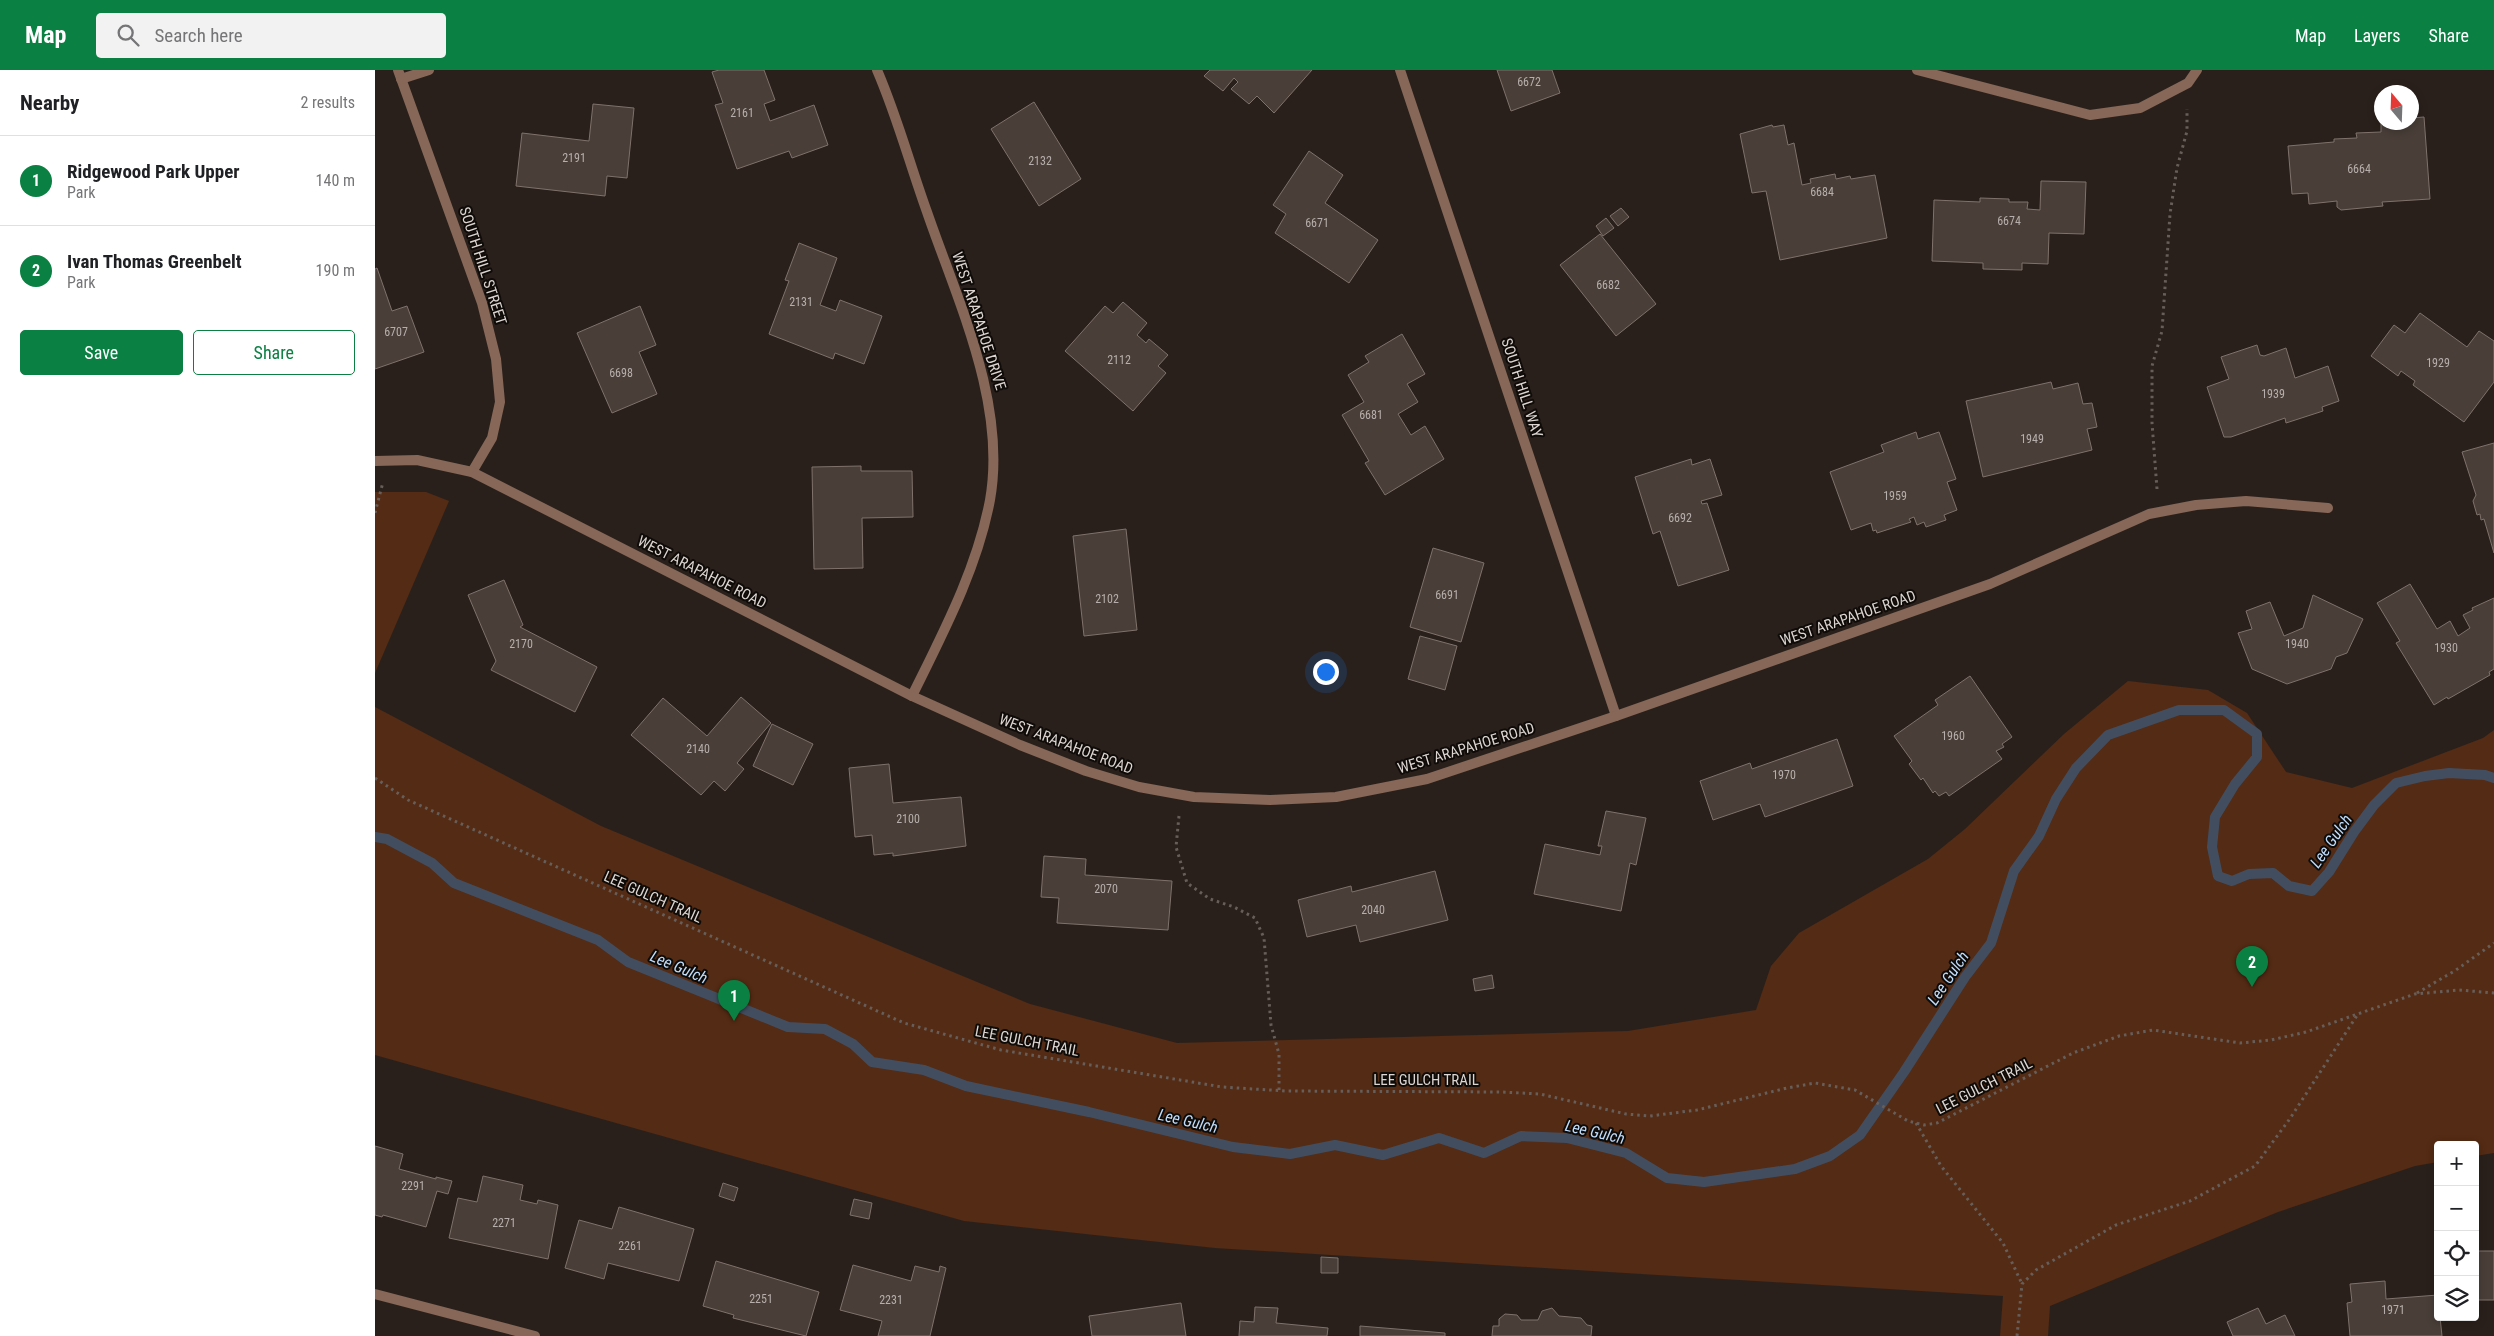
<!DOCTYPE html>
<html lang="en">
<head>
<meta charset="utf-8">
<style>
	body { margin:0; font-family:"Roboto Condensed",sans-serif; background:#f2f2f2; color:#202124 }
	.controls { position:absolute; right:15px; bottom:15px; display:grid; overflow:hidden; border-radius:5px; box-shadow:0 2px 8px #0003 }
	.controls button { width:45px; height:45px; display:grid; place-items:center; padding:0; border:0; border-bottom:1px solid #e0e0e0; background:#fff; color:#202124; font:25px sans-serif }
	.compass { position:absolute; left:1999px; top:15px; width:45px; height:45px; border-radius:50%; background:#fff; box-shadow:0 2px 8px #0003; rotate:341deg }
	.you { position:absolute; left:950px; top:601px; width:18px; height:18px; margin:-12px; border:4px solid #fff; border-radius:50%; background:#1a73e8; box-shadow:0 0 0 8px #1a73e833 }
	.badge { display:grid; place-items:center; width:32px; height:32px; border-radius:50%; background:#0b8043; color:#fff; font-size:16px; font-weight:700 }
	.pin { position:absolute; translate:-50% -41px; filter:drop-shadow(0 1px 2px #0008) }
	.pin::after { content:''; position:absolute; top:26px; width:18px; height:15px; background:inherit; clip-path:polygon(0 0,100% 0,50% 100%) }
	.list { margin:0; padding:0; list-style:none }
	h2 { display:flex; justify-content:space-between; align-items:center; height:65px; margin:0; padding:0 20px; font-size:21px }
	h2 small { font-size:16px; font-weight:400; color:#757577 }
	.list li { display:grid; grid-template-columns:32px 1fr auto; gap:15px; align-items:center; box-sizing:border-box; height:90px; padding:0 20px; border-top:1px solid #e0e0e0 }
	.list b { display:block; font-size:19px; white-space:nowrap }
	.list p { margin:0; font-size:16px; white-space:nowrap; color:#757577 }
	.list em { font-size:16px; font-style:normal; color:#757577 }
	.actions { display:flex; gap:10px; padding:15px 20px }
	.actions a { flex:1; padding:11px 0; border:1px solid #0b8043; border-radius:5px; text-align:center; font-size:18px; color:#0b8043 }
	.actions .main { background:#0b8043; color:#fff }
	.icon { flex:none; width:28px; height:28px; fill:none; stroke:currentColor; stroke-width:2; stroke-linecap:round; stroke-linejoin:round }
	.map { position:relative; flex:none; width:2119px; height:1266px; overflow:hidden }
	header { display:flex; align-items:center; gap:30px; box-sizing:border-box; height:70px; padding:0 25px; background:#0b8043; color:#fff }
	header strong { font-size:24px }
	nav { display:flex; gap:28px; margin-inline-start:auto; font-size:18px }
	.search { width:350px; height:45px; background:#f2f2f2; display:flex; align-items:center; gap:12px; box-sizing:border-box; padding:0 18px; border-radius:5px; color:#757577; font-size:19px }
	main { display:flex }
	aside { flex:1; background:#fff }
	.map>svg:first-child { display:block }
	.green { fill:#542b14 }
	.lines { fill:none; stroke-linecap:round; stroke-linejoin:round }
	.stream { stroke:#424e5f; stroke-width:10 }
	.building { fill:#493e38; stroke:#7f726c }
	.path { stroke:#675e5a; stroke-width:3; stroke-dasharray:2.5 4; stroke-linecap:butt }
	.minor { stroke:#866758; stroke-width:10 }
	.labels { text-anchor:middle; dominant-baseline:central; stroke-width:4; stroke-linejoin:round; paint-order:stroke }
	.number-label { font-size:12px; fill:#b7afab }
	.street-label { font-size:15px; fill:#dcd5d1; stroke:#0f0b08 }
	.water-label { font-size:16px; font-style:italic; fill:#c0ddfc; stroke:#0f0b08 }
</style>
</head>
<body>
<header>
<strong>Map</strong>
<div class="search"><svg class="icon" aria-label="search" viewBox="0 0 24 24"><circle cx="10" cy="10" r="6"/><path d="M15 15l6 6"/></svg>Search here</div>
<nav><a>Map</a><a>Layers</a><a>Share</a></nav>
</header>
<main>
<aside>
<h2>Nearby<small>2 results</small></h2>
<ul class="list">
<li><span class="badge">1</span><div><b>Ridgewood Park Upper</b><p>Park</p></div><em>140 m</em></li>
<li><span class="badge">2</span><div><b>Ivan Thomas Greenbelt</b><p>Park</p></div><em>190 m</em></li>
</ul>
<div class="actions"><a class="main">Save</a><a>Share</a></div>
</aside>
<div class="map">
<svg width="2119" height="1266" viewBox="0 0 2119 1266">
	<rect width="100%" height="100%" fill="#2a201b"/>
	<g class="green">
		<path d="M0,422H51L74,431L0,603Z"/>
		<path d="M1753,611L1833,620L1872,643L1911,702L1977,718L2108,668L2119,660V1083L2100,1086V1075H2063V1092L2040,1096L1903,1142L1675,1236L1673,1266H1625L1628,1226L840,1178L589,1151L0,985V637L226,756L655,934L802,973L1253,961L1381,940L1396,896L1424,863L1553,789L1590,759L1689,664Z"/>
	</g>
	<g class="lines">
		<path class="stream" d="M0,767L12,769L57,793L79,813L223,870L253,892L413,957L450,959L478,974L497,992L549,1000L591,1016L714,1042L858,1077L915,1084L960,1075L1008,1085L1064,1068L1109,1083L1146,1066L1192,1068L1251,1083L1292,1108L1329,1112L1420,1099L1455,1086L1485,1065L1529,1002L1590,907L1616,873L1639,801L1664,766L1681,729L1701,698L1733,665L1804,640H1849L1882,664V687L1860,714L1840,747L1837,777L1843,806L1857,811L1874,804L1898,803L1914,816L1937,821L1954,802L1979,762L1999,735L2021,713L2050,706L2074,703L2110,705L2119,708"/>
	</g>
	<g class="building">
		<path d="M344,0H389L400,30L389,34L395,51L439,35L453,75L417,88L414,81L362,99L340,35L348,33L337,2Z"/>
		<path d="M835,0H937L899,43L882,26L874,34L856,19L863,12L859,8L848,21L829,6Z"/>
		<path d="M1122,0H1177L1185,23L1136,41Z"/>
		<path d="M659,32L706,109L664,136L616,59Z"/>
		<path d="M218,34L259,38L252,108L232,106L230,126L141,116L147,63L214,71Z"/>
		<path d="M2049,47L2055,129L2007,132L2008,136L1966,140L1962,137V131L1934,134L1933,123L1917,124L1913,76L1959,72V69L1982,68L1981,63L2006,62V50V52H2036V48Z"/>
		<path d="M1397,55L1398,57L1409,55L1413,75L1419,73L1427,115L1436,113L1435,109L1460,104L1461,109L1475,106L1476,109L1500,105L1512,168L1405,190L1391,121L1377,123L1365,64Z"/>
		<path d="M934,81L968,105L950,133L1003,170L974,213L900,163L911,144L898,135Z"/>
		<path d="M1666,111L1711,112L1709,164L1674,163L1673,194L1647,193V200L1608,199V193L1557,191L1559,130L1605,132V128L1634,129V132H1653L1652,139L1665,140Z"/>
		<path d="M1246,138L1254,147L1243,156L1235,146Z"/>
		<path d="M1231,148L1239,158L1228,166L1221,156Z"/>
		<path d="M1225,164L1281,234L1241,266L1185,195Z"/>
		<path d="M424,173L462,188L445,235L461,241L465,230L507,246L489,294L460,283L458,289L394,264L414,211L410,210Z"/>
		<path d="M2,198L17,241L32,236L49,282L0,299V199Z"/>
		<path d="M748,232L772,253L762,265L771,273L774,269L793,285L783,296L791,303L758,341L690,281L730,236L738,243Z"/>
		<path d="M265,236L281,275L264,282L282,324L237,343L202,263Z"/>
		<path d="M2045,243L2092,277L2104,261L2119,271V312L2089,352L2038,315L2040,311L2026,301L2023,306L1996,286L2019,255L2030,263Z"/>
		<path d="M1027,264L1050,304L1032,314L1043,332L1023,344L1036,365L1050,356L1069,389L1010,425L990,393L994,391L967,345L989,332L973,305L994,292L990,286Z"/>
		<path d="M1882,275L1885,285L1889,286L1911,278L1920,308L1953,296L1964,331L1947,337L1948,341L1911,353L1910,348L1856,367H1849L1832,317L1854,309L1846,287Z"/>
		<path d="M1676,312L1678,319L1703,313L1708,334L1717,333L1722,357L1712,359L1717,380L1608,407L1591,331Z"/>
		<path d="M1541,362L1543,369L1564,362L1581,409L1572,412L1582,440L1569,445L1571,450L1551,457L1549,452L1542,455L1539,447L1534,449L1536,452L1502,463L1501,460L1498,461L1496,453L1476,460L1455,402L1509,382L1506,375Z"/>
		<path d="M2119,373V483L2109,449L2106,450L2105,444L2102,445L2098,431L2101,425L2087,382Z"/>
		<path d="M1316,389L1317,395L1335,389L1347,425L1326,431L1327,434L1332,433L1354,500L1303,516L1285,461L1278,464L1260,407Z"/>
		<path d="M486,396V401H537L538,447L487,448L488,498L439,499L437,397Z"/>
		<path d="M751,459L762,560L709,566L698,466Z"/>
		<path d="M1058,478L1109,493L1086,572L1035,557Z"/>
		<path d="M129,510L148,555L145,557L222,597L200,642L116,600L121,591L93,525Z"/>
		<path d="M2035,514L2062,559L2075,551L2083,566L2095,558L2088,545L2098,540L2097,538L2119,528V599L2114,602L2115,605L2073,629L2072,627L2059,635L2021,573L2025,571L2002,533Z"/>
		<path d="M1938,525L1988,549L1972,583L1961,587L1956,599L1912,614L1877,599L1863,563L1877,559L1871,541L1895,532L1909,566L1928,558Z"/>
		<path d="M1045,566L1082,576L1070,620L1033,609Z"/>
		<path d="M1595,606L1637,667L1627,674L1629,677L1621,681L1627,689L1574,726L1571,722L1564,726L1560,721L1558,723L1548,708L1546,710L1534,694L1537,691L1519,666L1563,635L1560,630Z"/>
		<path d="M366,627L396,653L362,693L369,699L350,721L339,711L326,725L256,665L288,628L332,666Z"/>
		<path d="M397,654L438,674L418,715L378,696Z"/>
		<path d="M1462,669L1478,716L1390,747L1385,734L1338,750L1325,711L1375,693L1377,699Z"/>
		<path d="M514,694L518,733L586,727L591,776L518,786V783L499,785L497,765L480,767L474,698Z"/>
		<path d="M1231,741L1271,748L1261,795L1255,793L1246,841L1159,824L1170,774L1225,785L1227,776H1223Z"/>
		<path d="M669,786L711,789L710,805L797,811L793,860L682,853L684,828L666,827Z"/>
		<path d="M1060,801L1073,850L985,872L981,855L932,867L923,830L976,816L977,822Z"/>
		<path d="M1117,905L1119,918L1100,921L1098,909Z"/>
		<path d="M0,1076L28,1084L24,1099L61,1109V1107L77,1111L73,1124L62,1121L51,1157L8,1145L7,1147L0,1145Z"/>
		<path d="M108,1106L148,1115L145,1130L162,1134L163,1130L183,1135L173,1189L74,1168L83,1128L102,1132Z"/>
		<path d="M348,1113L363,1118L359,1131L344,1126Z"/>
		<path d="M479,1129L497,1133L494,1149L475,1145Z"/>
		<path d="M244,1137L319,1159L304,1211L233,1193L229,1209L190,1198L204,1150L237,1159Z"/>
		<rect x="2100" y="1181" width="19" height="49"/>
		<path d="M946,1187L963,1188V1203H946Z"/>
		<path d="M341,1191L444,1222L431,1266L358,1248L359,1245L328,1236Z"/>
		<path d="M478,1195L536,1211L540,1196L564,1202L565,1196L571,1198L555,1266H503L507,1251L465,1240Z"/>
		<path d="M2010,1211L2011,1229L2063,1225V1247H2065L2067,1266H1975L1972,1233L1977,1232L1975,1214Z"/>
		<path d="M806,1233L811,1266H717L714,1246Z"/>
		<path d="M880,1237L903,1238L901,1253L953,1258L952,1266H864L865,1251L879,1252Z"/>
		<path d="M1177,1238L1184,1246L1206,1248L1212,1255L1217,1256L1216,1266H1117L1118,1256H1124V1249L1130,1244L1142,1245L1146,1250H1163L1167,1241Z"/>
		<path d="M1883,1238L1891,1254L1910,1245L1920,1266H1858L1852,1252Z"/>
		<path d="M985,1256L1070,1263V1266H985Z"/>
	</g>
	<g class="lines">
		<g class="path">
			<path d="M1782,419L1777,353V296L1787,261L1795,144L1802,98L1812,61V39"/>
			<path d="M0,443L8,412"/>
			<path d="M0,708L33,730L529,953L626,980L847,1017L911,1021L1127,1022L1165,1024L1251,1044L1275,1046L1322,1040L1412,1018L1440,1013L1480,1020L1533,1051L1549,1055L1562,1053L1698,983L1744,966L1778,960L1865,973L1896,970L1931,962L2040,924L2084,920L2119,923"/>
			<path d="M804,746L801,777L812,813L835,829L859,837L880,848L889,868L896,955L904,984V1021"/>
			<path d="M2042,923L2081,900L2119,873"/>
			<path d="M1541,1053L1566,1096L1628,1173L1647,1214"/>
			<path d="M1642,1266L1647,1214L1661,1200L1741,1155L1815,1131L1880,1096L1914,1050L1983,944"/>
		</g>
		<g class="minor">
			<path d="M23,0L107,233L121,289L125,332L117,368L97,402"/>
			<path d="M502,0C522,46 535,95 552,142C583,232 632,334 615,430C602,499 568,563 537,626"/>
			<path d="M1025,0L1241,646"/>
			<path d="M1542,0L1715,45L1765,38L1813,13L1822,0"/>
			<path d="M26,9L54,0"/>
			<path d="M0,391L42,390L97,402L537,626L645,675L711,701L764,717L819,727L895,730L961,727L1052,709L1241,646L1615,514L1774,444L1821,435L1871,431L1953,438"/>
			<path d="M0,1224L160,1266"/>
		</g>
	</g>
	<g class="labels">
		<g class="number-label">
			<text x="1154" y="12">6672</text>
			<text x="367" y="43">2161</text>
			<text x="199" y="88">2191</text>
			<text x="665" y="91">2132</text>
			<text x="1984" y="99">6664</text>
			<text x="1447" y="122">6684</text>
			<text x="1634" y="151">6674</text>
			<text x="942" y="153">6671</text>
			<text x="1233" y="215">6682</text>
			<text x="426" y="232">2131</text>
			<text x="21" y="262">6707</text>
			<text x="744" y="290">2112</text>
			<text x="2063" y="293">1929</text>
			<text x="246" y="303">6698</text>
			<text x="1898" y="324">1939</text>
			<text x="996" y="345">6681</text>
			<text x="1657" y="369">1949</text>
			<text x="1520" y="426">1959</text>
			<text x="1305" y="448">6692</text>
			<text x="1072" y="525">6691</text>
			<text x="732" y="529">2102</text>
			<text x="146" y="574">2170</text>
			<text x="1922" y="574">1940</text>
			<text x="2071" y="578">1930</text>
			<text x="1578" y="666">1960</text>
			<text x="323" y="679">2140</text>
			<text x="1409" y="705">1970</text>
			<text x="533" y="749">2100</text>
			<text x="731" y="819">2070</text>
			<text x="998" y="840">2040</text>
			<text x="38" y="1116">2291</text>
			<text x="129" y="1153">2271</text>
			<text x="255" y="1176">2261</text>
			<text x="386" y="1229">2251</text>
			<text x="516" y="1230">2231</text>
			<text x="2018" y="1240">1971</text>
		</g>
		<g class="street-label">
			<text transform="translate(108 196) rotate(72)">SOUTH HILL STREET</text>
			<text transform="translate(604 251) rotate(72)">WEST ARAPAHOE DRIVE</text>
			<text transform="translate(1147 318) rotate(72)">SOUTH HILL WAY</text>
			<text transform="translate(327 502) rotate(27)">WEST ARAPAHOE ROAD</text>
			<text transform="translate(1473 548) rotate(-19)">WEST ARAPAHOE ROAD</text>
			<text transform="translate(691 674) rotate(21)">WEST ARAPAHOE ROAD</text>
			<text transform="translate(1091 678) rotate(-17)">WEST ARAPAHOE ROAD</text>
			<text transform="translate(278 827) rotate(24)">LEE GULCH TRAIL</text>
			<text transform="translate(652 971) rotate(11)">LEE GULCH TRAIL</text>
			<text x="1051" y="1010">LEE GULCH TRAIL</text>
			<text transform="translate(1609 1016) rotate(-27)">LEE GULCH TRAIL</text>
		</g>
		<g class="water-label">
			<text transform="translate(1956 771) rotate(-55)">Lee Gulch</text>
			<text transform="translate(304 897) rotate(23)">Lee Gulch</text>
			<text transform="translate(1573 908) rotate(-56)">Lee Gulch</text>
			<text transform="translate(813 1051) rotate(13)">Lee Gulch</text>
			<text transform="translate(1220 1062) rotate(13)">Lee Gulch</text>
		</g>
	</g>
</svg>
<div class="controls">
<button>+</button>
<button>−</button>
<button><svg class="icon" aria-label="locate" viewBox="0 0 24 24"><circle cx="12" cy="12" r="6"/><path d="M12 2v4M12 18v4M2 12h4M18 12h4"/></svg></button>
<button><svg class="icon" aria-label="layers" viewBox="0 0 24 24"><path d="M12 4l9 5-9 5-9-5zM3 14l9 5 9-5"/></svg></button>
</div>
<svg class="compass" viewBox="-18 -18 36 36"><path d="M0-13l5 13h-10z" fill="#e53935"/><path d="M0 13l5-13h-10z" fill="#757577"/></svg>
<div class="you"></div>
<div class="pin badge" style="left:359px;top:951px">1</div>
<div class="pin badge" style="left:1877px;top:917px">2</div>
</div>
</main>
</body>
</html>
